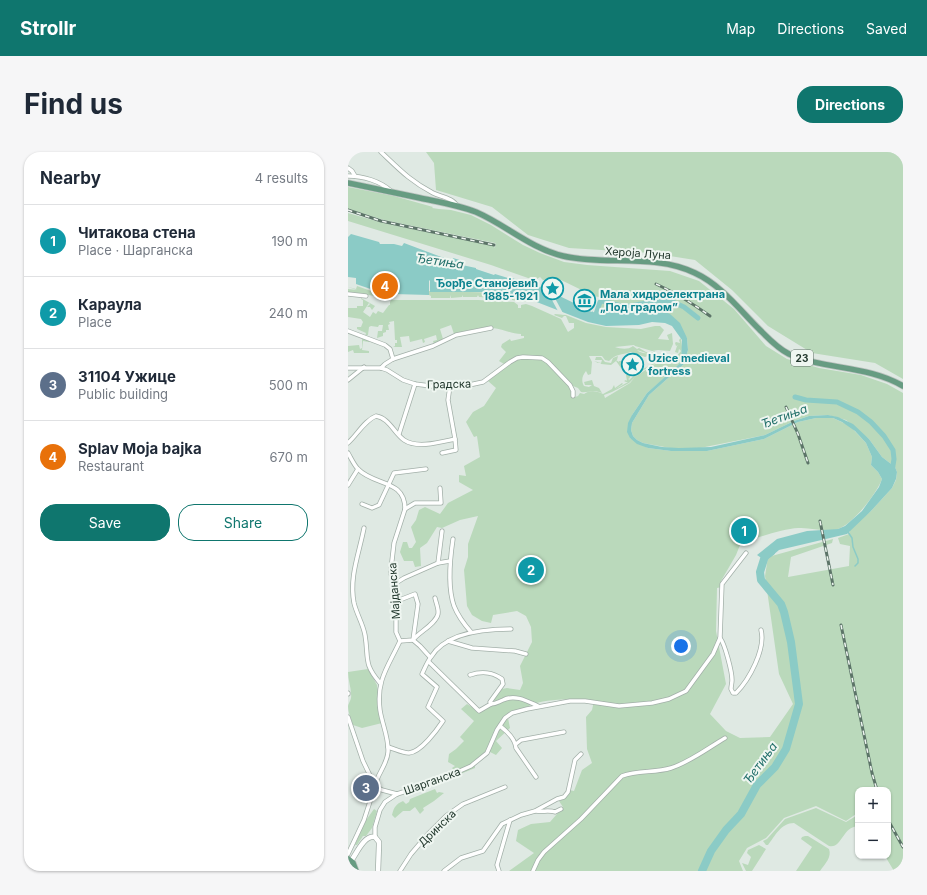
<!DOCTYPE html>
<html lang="en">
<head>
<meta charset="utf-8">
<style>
	body { margin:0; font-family:Inter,sans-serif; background:#f6f6f7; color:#1f2937 }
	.controls { position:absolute; right:12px; bottom:12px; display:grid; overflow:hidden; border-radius:8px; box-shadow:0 1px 3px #0004 }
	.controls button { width:36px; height:36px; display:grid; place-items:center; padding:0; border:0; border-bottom:1px solid #e0e1e3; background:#fff; color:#1f2937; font:20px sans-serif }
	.you { position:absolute; left:333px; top:494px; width:14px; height:14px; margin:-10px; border:3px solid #fff; border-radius:50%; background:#1a73e8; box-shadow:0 0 0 6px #1a73e833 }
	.badge { display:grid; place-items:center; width:26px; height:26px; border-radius:50%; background:#0f766e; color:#fff; font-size:13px; font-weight:700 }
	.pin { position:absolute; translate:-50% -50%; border:2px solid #fff; box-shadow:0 1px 4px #0006 }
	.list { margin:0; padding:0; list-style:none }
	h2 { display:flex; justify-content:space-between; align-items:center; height:52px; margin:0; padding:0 16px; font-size:17px }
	h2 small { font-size:13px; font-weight:400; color:#747a83 }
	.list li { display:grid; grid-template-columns:26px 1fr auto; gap:12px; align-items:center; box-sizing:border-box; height:72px; padding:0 16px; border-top:1px solid #e0e1e3 }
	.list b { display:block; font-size:15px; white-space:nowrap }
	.list p { margin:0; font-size:13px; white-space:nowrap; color:#747a83 }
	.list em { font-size:13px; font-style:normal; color:#747a83 }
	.actions { display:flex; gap:8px; padding:12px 16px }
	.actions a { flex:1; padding:9px 0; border:1px solid #0f766e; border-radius:16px; text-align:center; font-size:14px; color:#0f766e }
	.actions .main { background:#0f766e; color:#fff }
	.map { position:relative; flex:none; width:555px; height:719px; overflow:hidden; border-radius:16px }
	header { display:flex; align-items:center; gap:24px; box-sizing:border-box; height:56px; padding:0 20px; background:#0f766e; color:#fff }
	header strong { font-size:19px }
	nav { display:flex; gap:22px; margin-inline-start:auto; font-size:14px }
	.intro { display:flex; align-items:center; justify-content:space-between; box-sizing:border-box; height:96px; padding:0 24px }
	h1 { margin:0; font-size:28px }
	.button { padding:10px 18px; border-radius:16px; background:#0f766e; color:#fff; font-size:14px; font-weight:700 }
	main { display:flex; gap:24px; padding:0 24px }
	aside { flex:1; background:#fff; border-radius:16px; box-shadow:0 1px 3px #0004 }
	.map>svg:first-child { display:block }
	.green { fill:#bad9bb }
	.water { fill:#8bcbc6 }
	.pier { fill:#dfe9e3 }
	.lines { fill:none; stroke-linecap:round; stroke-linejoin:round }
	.stream { stroke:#8bcbc6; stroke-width:1.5 }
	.canal { stroke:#8bcbc6; stroke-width:5 }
	.river { stroke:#8bcbc6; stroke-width:8 }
	.minor-casing { stroke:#a3b0a9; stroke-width:5 }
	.tertiary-casing { stroke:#a3b0a9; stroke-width:6 }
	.primary-casing { stroke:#bdc3c0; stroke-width:7 }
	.minor { stroke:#fff; stroke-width:3.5 }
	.tertiary { stroke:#fff; stroke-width:4.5 }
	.primary { stroke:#679c82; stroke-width:5.5 }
	.rail-casing { stroke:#5c7468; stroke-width:3 }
	.rail { stroke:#eff6f1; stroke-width:1.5; stroke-dasharray:4.5; stroke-linecap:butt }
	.labels { text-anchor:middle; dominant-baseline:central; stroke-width:4; stroke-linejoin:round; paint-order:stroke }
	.shield { fill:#eff6f1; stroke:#607168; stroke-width:1 }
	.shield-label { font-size:10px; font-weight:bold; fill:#22382d }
	.street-label { font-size:11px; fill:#22382d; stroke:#eff6f1 }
	.culture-label { font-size:11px; font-weight:bold; fill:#0d838f; stroke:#eff6f1; text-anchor:start }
	.water-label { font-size:12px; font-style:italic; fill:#216f6a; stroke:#eff6f1 }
</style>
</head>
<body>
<header>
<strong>Strollr</strong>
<nav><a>Map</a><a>Directions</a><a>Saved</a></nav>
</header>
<div class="intro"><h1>Find us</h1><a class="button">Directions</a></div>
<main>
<aside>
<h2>Nearby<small>4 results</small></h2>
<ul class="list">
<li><span class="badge" style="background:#0f9aa8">1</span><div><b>Читакова стена</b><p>Place · Шарганска</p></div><em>190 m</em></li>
<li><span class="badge" style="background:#0f9aa8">2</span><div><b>Караула</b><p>Place</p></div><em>240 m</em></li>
<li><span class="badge" style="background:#5c6f8a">3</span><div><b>31104 Ужице</b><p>Public building</p></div><em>500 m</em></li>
<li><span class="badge" style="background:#e8710a">4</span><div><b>Splav Moja bajka</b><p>Restaurant</p></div><em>670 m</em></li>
</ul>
<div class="actions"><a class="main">Save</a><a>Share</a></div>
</aside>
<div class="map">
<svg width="555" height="719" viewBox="0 0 555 719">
	<rect width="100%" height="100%" fill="#dfe9e3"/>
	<g class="green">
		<path d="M78,0H555V227L527,211L464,201L420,174L384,138L347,108L303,101L221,96L180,83L144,55L88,38L86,11Z"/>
		<path d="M0,35L46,44L85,55L84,56L91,57L103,58L123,63L143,73L175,93L192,101L216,110L239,113L322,119L351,129L386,157L418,194L439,207L471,216L513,223L539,232L555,241V719H546L537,704H540V638H510V662H508L498,669L468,654L436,666L418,686L399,696L391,709L395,719H161L186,701L168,689L170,678L183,672L202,670L215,655L211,649L216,647L221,638L226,639L234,618L244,611L239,597L238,565L244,558L246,549C229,547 198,546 183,553C175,557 168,562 160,566L162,576L148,589L154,596L148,603L142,600L127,608V616L110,623L104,616L107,614L100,610L101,602L108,597L116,589L112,585L126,569L113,557L119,552L132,560L154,537L159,536L172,538L175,531L172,514L184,490L183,475L178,464L169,459L145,463L143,471L134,469L124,463L119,454L116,418L120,405V392L130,364L112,368L94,376L89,375L79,391L72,396L73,414L67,415L65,409H56L52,400L55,390H59L61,396H64L68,390L63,375L68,368L71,358L77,355L92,362L100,351L125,338L111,330V323L118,324L116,314L132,305L129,284L126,285L118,270L125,260L136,254L148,236L140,229L164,210L174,206L196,208L222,234L224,246L230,244L232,241L236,242C242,238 249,239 255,242L264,237L266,233L267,236L274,231L275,232L266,238L280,230H278L276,229L278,228L279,229L278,223H280L282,219L284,221L281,227L280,226L281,228L290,220L309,209L310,205L314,202L316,203L311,205L310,210L292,220L281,231L264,240L256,243L257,246L282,231L287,225L305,213L319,207V205L325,207L327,206L333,199L331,197L330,201L327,200L329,194L330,193L328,194L327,191L328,190L332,191L331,188L333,186L334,195L333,210L327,217L299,241L284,263L282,286L300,296L323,299H359L416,287L450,270L468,266H485L502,274L518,291L524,305L523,313L530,320L534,327C529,341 505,372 490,377C478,381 463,375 450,376C434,377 406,386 392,393L388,403L373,429L374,435L369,436L368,479L378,532L362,562L378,579L392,586L422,585L445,552L431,522L417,424L420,405L485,387L484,391L443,405L440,425L501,414L502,394L492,392L490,386L501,382L502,377L523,359L544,336L548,328L549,320L547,315L534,305L521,287L498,268L480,263L461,264L446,269L417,283L352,296H322L295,291L289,288L285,284L283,278L284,271L301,243L336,212L340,198L339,186L306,157C297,156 290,160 281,161C271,161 261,157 252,158L253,150L276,156L294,152L324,151L340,159L349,167L351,164L338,154L323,147H309L274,153L254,148L255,146L246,144L213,128L211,131L205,128H195L192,125L189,127L180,126L143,113L0,69V61L35,71L146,94V96L148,93L147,91L36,68L1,57H0Z"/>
		<path d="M9,134L26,140L38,146C25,144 13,141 0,140V137L9,138L0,135L8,137Z"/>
		<path d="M81,139C114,140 148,139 181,146L179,150L164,148V145L163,147L148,146L147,144V146L131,145L130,143L129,145H115V143L114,145L103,146L102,143V146H83V144L81,143Z"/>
		<path d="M13,146L27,154L24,158L22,155H19L22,152L21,151L15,160L22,165L25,160L28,162L30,159L35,161L41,153H42V150L43,148H130L166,150L170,153V156H173V153L178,152L184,154L213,167L220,180L226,176V171H221L218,164H216L214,166L206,163L207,162L218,163L238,171L258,175L293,177L307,174H312L316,178L310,187L321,188L319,183L324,181L325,192L322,199L310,198L304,199L287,194L286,193L267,195C273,197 280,198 285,194L289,197L291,196L298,200H303L298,201L289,198C293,202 301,202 307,199L305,202L297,205L283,200C273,203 268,202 261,209L257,208L254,204H241L244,210L243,222L240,223L238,219C234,224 233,229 236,234L241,235L244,233H237L236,230L244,228L246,234L251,236L254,241C246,237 240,241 233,240L230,236L225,234L204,212L196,206H165L156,212L151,209L158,200L153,195L154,192L162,187L163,189L176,186V184H173V182C164,182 155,177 145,176C133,175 118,179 106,182L103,173L92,177L95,187L86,192L85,189L89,188L88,183L76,187L77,190L75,191L74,187L62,190L61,184L52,185L54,195H45L47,194V191H49V188H47L46,169L41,170L42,172L40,173L41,178H38V180L35,181V184L29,186L30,179H34L35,173H31L30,175L23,174L21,175L20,183L17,184L18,181L9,177V175H13L15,170L13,167L0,165V156H9V154H15V148L13,147Z"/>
		<path d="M14,186L22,188L21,190L15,189L14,198L21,199V201H6L5,198L0,200V194L11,193L12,197L14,196Z"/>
		<path d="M270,204L269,208H268L271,210V209H275V215L274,214L273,216L268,209L263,213L253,212L252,210L250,211L246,209L253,211L254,208H247L248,205H253L257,210L263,211L265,206Z"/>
		<path d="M20,517L29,533L34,571L14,576L5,573C3,567 0,560 0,554C1,550 4,547 3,542C3,535 0,528 0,520Z"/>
		<path d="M87,637L89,641L91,640L96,641L86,649L75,656L76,658L72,662L67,655L62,659H55L47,666L44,663C46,655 48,652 55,649L58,652L61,650L62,647Z"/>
		<path d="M468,656L498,670L508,664V671L510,674C494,675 494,697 481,694L446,671C433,671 427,684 420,693H418L415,689L419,687L437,667Z"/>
		<path d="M26,657L29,659L24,676L18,684H15L9,693H7L16,671Z"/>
		<path d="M457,684H460L481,697C484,705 477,712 472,719H448L464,695L453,687L454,685Z"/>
		<path d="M411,693L418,697L404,719H398L394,711L400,713L403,705L399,701L400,698Z"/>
	</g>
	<path class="water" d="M3,82L31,90L32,92H46L54,94L56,91L104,109L105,106L115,109L114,113L128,116V117L146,123L147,122L160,126L161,125L191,135L196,134L199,138L228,152L233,156L244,160V159L245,160L248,161L254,157L281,161L302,156L317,160L322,162L332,171L339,186L340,198L336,212L301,243L284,271L283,278L285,284L289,288L295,291L314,295L331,296L363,295L417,283L446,269L461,264L480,263L490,265L505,272L521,287L534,305L547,315L549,320L548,327L544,336L523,359L499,382L431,398L418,409L409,403L429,387L459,379L490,377L497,374L514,359L531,335L534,327L530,320L523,313L524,305L518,291L507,279L494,270L485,266H468L450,270L416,287L359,299H323L300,296L289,292L282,286L279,280L280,271L284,263L299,241L326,217L333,210L334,188L324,174L317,171L304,170L291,173L258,174L240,170L181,147L165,143L134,140H82V128L81,129V143L46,142V128L44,141L41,140L40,143L8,132V126L0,125V85Z"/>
	<path class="pier" d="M198,134L202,137L216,163L211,161L197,135Z"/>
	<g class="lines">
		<path class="stream" d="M500,380L504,386L505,395L510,407V411L507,414"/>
		<g class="canal">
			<path d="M254,149L277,155L309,149L325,150L336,155L350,166"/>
			<path d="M247,165L252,150"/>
			<path d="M447,245L458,248L489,250L510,260L523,270L536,284L545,298L546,307L544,320"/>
		</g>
		<path class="river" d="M354,719L363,699L378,678L393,662L409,633L427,615L438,597L451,552L443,490L436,460L433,452L413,428L412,420L417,404L423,400"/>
		<defs>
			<g id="minor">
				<path d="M33,0C51,17 62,29 85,41C93,45 105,46 109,54"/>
				<path d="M0,16L4,19L7,24"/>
				<path d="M0,24C15,24 32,29 43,39"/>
				<path d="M0,142L18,144"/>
				<path d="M0,179L37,193L42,197L45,207"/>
				<path d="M0,216H33L39,218L55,228L67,232L83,234L121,233L135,230L162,210L169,206L175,205L194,206L200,210L222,233L225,239V244"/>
				<path d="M33,216L37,212L45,207L85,194L108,183L143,176"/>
				<path d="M0,228L16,215"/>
				<path d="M51,282L67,232"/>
				<path d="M0,291C9,283 17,268 28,264C41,266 46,281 56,288C69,297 93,290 107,287L100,248L102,234"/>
				<path d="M0,301C3,306 6,313 10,317C26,334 57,327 57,357L46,391L43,417V422L48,431V480L52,489C40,515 28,528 32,558C34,572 41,586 40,600C39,613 29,622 27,634L34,638L49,642"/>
				<path d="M94,301L108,298L107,287"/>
				<path d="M0,333L10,317"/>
				<path d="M14,352L24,356L31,353L46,321L78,317"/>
				<path d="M57,357L67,351H93L92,336"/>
				<path d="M16,376C11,402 1,425 6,451C9,463 15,472 17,483C21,507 15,511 32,531"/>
				<path d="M105,387C102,407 99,434 106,454C110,464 116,472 123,480"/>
				<path d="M90,411L102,409"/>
				<path d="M48,431L56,426L90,411L94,379"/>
				<path d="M49,449L67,442L70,452L65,488L72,494L82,505"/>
				<path d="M372,486C377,492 384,520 384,528C384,531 383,534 383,537L385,541H388C401,528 418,497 413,478"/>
				<path d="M52,489L65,488C71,480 88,472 90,462C91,457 88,451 87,446"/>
				<path d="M100,489L124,496L167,499L178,502"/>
				<path d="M81,510L131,559L143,552"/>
				<path d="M122,523C133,519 145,520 154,527L155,532L142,550L143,552C148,552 150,550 155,548C167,542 179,549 190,554"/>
				<path d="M0,541V542"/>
				<path d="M0,565L15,609L27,634L16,668L0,702"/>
				<path d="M152,574C160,580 167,587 168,596L188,625"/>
				<path d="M168,592L173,588L216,580"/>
				<path d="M40,595C47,597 54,601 61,601C73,600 89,578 95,569L80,555L89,535L74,522C77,516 79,510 83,505C98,480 137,477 163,477"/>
				<path d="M188,659C194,660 202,658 207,660L213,657"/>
				<path d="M27,685V675L32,658L37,650L49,642L87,630L123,614L139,601L149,578L157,566L164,561L179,557L222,549H237L271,554L304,551L321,547L338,539L365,502L372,486L374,432L398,401"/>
				<path d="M52,719L63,702L81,681L98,664L115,652L157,635"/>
				<path d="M96,719L113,706L135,699L154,672L173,663L187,659L209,647L216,645L220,640L227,608L233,602"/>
				<path d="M151,719L149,713L162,668"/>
				<path d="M185,719L190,708L196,700L233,667L274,624C290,618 307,621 323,616C342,610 360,596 377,586"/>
			</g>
			<path id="tertiary" d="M3,709C9,701 16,683 27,685L31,690V693L30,719"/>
			<g id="primary">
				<path d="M0,31C24,36 48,41 72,46C91,50 110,53 128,60C158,73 182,96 215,104C257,114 306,101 347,121C373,133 391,157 411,177C420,186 429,196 441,202C477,218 519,213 555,234"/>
				<path d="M0,707L5,711L8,719"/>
			</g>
		</defs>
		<use href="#minor" class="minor-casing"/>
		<use href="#tertiary" class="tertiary-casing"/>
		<use href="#primary" class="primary-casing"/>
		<use href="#minor" class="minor"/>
		<use href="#tertiary" class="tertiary"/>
		<use href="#primary" class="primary"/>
		<defs>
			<g id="rail">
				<path d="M0,58L33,69L146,93"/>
				<path d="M308,132C328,141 344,151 362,164"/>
				<path d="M438,255L450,282L460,311"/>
				<path d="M472,369L485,433"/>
				<path d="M493,473L524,621L529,638"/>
				<path d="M540,668L555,695"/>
			</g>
		</defs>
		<use href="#rail" class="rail-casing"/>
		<use href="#rail" class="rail"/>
	</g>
	<defs>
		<symbol id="sight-ring" viewBox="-11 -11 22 22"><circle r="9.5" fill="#eff6f1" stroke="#0f9aa8" stroke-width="1.5"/><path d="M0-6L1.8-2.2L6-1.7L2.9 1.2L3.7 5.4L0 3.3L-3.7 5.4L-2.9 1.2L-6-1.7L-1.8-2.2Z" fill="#0f9aa8"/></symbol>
		<symbol id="museum-ring" viewBox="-11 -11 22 22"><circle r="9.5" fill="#eff6f1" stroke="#0f9aa8" stroke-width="1.5"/><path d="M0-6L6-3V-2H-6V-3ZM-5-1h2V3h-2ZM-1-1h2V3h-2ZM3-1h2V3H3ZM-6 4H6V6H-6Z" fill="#0f9aa8"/></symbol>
	</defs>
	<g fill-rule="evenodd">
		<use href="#sight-ring" x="192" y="124" width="25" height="25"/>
		<use href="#museum-ring" x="224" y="136" width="25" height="25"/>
		<use href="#sight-ring" x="272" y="200" width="25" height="25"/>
	</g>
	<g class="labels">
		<rect class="shield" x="443" y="198" width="22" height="16" rx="3"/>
		<g class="shield-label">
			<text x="454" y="206">23</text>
		</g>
		<g class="street-label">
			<text transform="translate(290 101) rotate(4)">Хероја Луна</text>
			<text transform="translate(101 232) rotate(-1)">Градска</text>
			<text transform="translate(46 439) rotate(-94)">Мајданска</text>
			<text transform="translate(84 629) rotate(-20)">Шарганска</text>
			<text transform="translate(89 676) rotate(-44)">Дринска</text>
		</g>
		<g class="culture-label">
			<text x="190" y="131" text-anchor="end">Ђорђе Станојевић<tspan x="190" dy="13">1885-1921</tspan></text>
			<text x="252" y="142">Мала хидроелектрана<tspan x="252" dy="13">„Под градом”</tspan></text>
			<text x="300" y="206">Uzice medieval<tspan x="300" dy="13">fortress</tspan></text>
		</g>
		<g class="water-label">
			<text transform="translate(92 109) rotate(8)">Ђетиња</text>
			<text transform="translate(436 264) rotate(-20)">Ђетиња</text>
			<text transform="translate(412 611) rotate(-54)">Ђетиња</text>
		</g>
	</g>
</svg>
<div class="controls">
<button>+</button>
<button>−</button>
</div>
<div class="you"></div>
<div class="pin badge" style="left:396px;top:379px;background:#0f9aa8">1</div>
<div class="pin badge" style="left:183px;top:418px;background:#0f9aa8">2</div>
<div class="pin badge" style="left:18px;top:636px;background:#5c6f8a">3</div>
<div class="pin badge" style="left:37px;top:134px;background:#e8710a">4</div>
</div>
</main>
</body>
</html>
